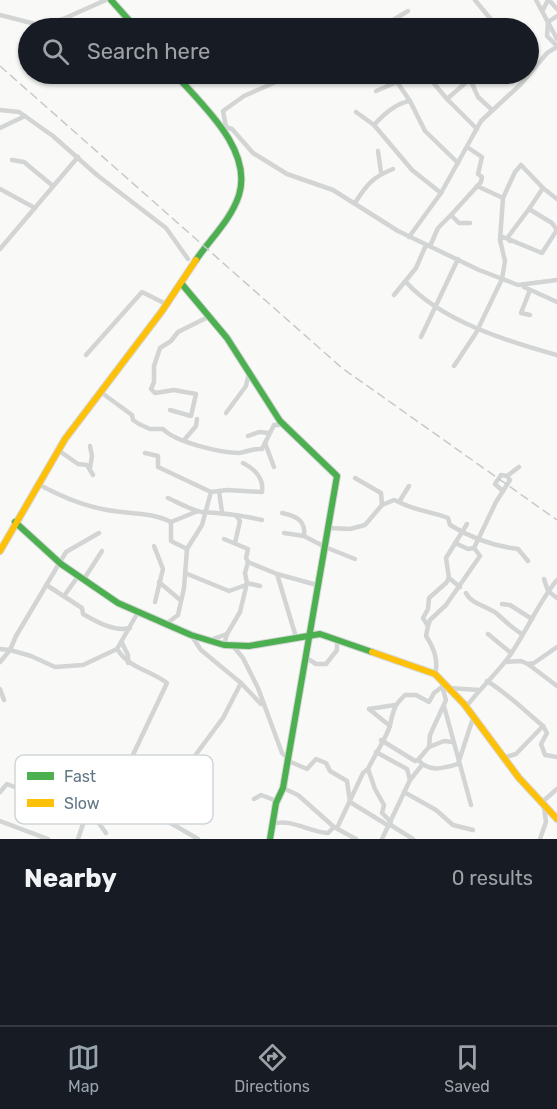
<!DOCTYPE html>
<html lang="en">
<head>
<meta charset="utf-8">
<style>
	body { margin:0; font-family:Rubik,sans-serif; background:#242831; color:#f1f3f6 }
	.list { margin:0; padding:0; list-style:none }
	h2 { display:flex; justify-content:space-between; align-items:center; height:78px; margin:0; padding:0 24px; font-size:26px }
	h2 small { font-size:20px; font-weight:400; color:#9ea1a6 }
	.icon { flex:none; width:33px; height:33px; fill:none; stroke:currentColor; stroke-width:2; stroke-linecap:round; stroke-linejoin:round }
	.map { position:relative; flex:none; width:557px; height:839px; overflow:hidden }
	.search { position:absolute; background:#171b24; box-shadow:0 2px 4px #0004; left:18px; right:18px; top:18px; height:66px; display:flex; align-items:center; gap:15px; box-sizing:border-box; padding:0 21px; border-radius:33px; color:#9ea1a6; font-size:22px }
	.sheet { height:186px; background:#171b24 }
	nav { display:flex; justify-content:space-around; align-items:center; box-sizing:border-box; height:84px; border-top:2px solid #363941; background:#171b24; font-size:16px; color:#9ea1a6 }
	nav a { display:grid; justify-items:center; gap:3px }
	nav .on { color:#97a4ad }
	.map>svg:first-child { display:block }
	.lines { fill:none; stroke-linecap:round; stroke-linejoin:round }
	.fast-casing { stroke:#d6d7d7; stroke-width:8 }
	.slow-casing { stroke:#d6d7d7; stroke-width:8 }
	.street { stroke:#d3d4d4; stroke-width:4.5 }
	.fast { stroke:#4caf50; stroke-width:6 }
	.slow { stroke:#ffc107; stroke-width:6 }
	.rail { stroke:#c7c9ca; stroke-width:1.5; stroke-dasharray:9 4.5; stroke-linecap:butt }
	.key { fill:#fff; stroke:#d0d6da; stroke-width:1.5 }
	.key-label { font-size:16px; fill:#627685 }
</style>
</head>
<body>
<div class="map">
<svg width="557" height="839" viewBox="0 0 557 839">
	<rect width="100%" height="100%" fill="#f9f9f8"/>
	<g class="lines">
		<defs>
			<g id="fast">
				<path d="M111,0L136,28"/>
				<path d="M175,74C202,105 253,149 239,195C231,220 210,239 196,260"/>
				<path d="M181,283L227,338L280,421L337,476L283,788L276,803L270,839"/>
				<path d="M15,522L61,564L118,603L191,635L224,645L249,646L320,634L372,652"/>
			</g>
			<g id="slow">
				<path d="M0,551L65,439L162,311L196,260"/>
				<path d="M372,652L435,674L464,704L519,778L557,819"/>
			</g>
		</defs>
		<use href="#fast" class="fast-casing"/>
		<use href="#slow" class="slow-casing"/>
		<g class="street">
			<path d="M475,0L498,28"/>
			<path d="M536,0L557,39"/>
			<path d="M549,0L557,9"/>
			<path d="M541,8L543,10L548,0"/>
			<path d="M0,15L39,25L63,19L106,0"/>
			<path d="M557,16L548,22L547,36L557,46"/>
			<path d="M380,28L408,11"/>
			<path d="M426,74L447,99L470,79L478,97L491,109"/>
			<path d="M376,91L397,82L410,101L425,131L458,163"/>
			<path d="M447,99L477,129"/>
			<path d="M0,110L19,112L53,136L97,175L166,228L188,259"/>
			<path d="M356,112L374,125L412,170L441,193"/>
			<path d="M219,125L232,129L253,153L287,174L333,190L398,231L479,270L518,285L557,280"/>
			<path d="M374,125C383,115 396,103 410,101"/>
			<path d="M226,127L223,111L244,96L294,74"/>
			<path d="M0,128L25,116"/>
			<path d="M378,151L381,172"/>
			<path d="M12,160L24,162L53,186"/>
			<path d="M543,188L557,199"/>
			<path d="M0,189L35,208"/>
			<path d="M503,198L515,172L521,165L543,188L529,209"/>
			<path d="M355,203C367,184 373,177 393,169"/>
			<path d="M451,215L481,182L482,177L478,174L482,157L467,147"/>
			<path d="M409,237L441,193L481,121L521,84L547,53L557,47"/>
			<path d="M500,240L503,237L542,253L557,230"/>
			<path d="M510,241L508,237L529,209L552,223L557,230"/>
			<path d="M430,246L438,228L451,215L459,223H470"/>
			<path d="M0,249L78,157"/>
			<path d="M406,282C441,321 509,342 557,355"/>
			<path d="M524,287L557,302"/>
			<path d="M530,290L521,313L530,315"/>
			<path d="M394,295L416,268L426,245"/>
			<path d="M421,337L458,259"/>
			<path d="M86,355L142,292L166,304"/>
			<path d="M454,366L476,333L502,279L505,261L500,240L503,198L477,186"/>
			<path d="M102,393L132,415L133,420L139,424L150,429H163C175,442 221,453 239,453C247,452 253,448 262,449L274,425H279L280,421"/>
			<path d="M170,410L191,416L196,394L174,390L155,393L151,389L154,382V366L160,348L171,341L178,332L210,316"/>
			<path d="M226,413L246,386L249,373"/>
			<path d="M248,436L259,432L269,433"/>
			<path d="M185,439L196,426L197,419"/>
			<path d="M265,443L274,467"/>
			<path d="M90,446L92,456L90,468"/>
			<path d="M58,450L78,464L87,465L93,475"/>
			<path d="M145,453L158,456V467L211,492L202,525L187,549L184,588L178,615L166,624"/>
			<path d="M355,478L381,493L382,505"/>
			<path d="M38,484C58,495 84,506 107,510C129,514 151,512 171,522V541L187,549"/>
			<path d="M219,491L222,512"/>
			<path d="M503,491L495,484L501,475L507,476"/>
			<path d="M211,492L227,490L262,492C264,479 255,469 243,463"/>
			<path d="M168,498C175,501 195,512 202,512C223,513 241,515 262,520"/>
			<path d="M399,502C415,511 431,511 448,518L450,525C471,538 493,546 518,549L528,561"/>
			<path d="M282,513C296,516 306,520 304,536"/>
			<path d="M171,522L198,511"/>
			<path d="M327,528L350,529L365,525L382,505L394,500L399,502L409,486"/>
			<path d="M284,533L304,536L325,547"/>
			<path d="M224,539L248,549L246,558L248,562"/>
			<path d="M235,543L240,521L237,517"/>
			<path d="M455,543L468,549L474,548"/>
			<path d="M154,546L163,569L155,602"/>
			<path d="M325,547L355,559"/>
			<path d="M185,573L229,591L246,585"/>
			<path d="M277,574L317,585"/>
			<path d="M84,579L102,551"/>
			<path d="M544,579L548,591L557,598"/>
			<path d="M159,582L179,599"/>
			<path d="M247,583L245,573L248,562L277,574L296,637"/>
			<path d="M48,586L82,608L83,614C97,622 114,632 130,628"/>
			<path d="M460,587L449,578L446,558L467,524"/>
			<path d="M466,593C471,604 487,606 496,613C504,620 512,628 522,634"/>
			<path d="M64,596L79,575"/>
			<path d="M502,604L510,605L532,619"/>
			<path d="M428,626L430,620L446,605L480,556L474,548L496,502L510,480L507,476L519,467"/>
			<path d="M488,634L511,653"/>
			<path d="M191,635L201,650L241,683L261,704"/>
			<path d="M210,640L227,634"/>
			<path d="M122,643L128,655V663"/>
			<path d="M224,645L227,634L240,612L247,583L260,586"/>
			<path d="M233,646L243,658L258,688L282,753L287,758"/>
			<path d="M557,647L534,663L528,664L557,686"/>
			<path d="M0,649L10,650L16,636L66,552L99,533"/>
			<path d="M305,657L316,664H326L337,650V640"/>
			<path d="M0,662L10,650L31,656L55,667L83,665L117,649L137,614"/>
			<path d="M505,662L521,661L528,664"/>
			<path d="M435,674C439,660 434,648 426,636L428,626L423,618L428,609L429,598L446,583L449,578"/>
			<path d="M487,681C508,694 524,710 543,726L516,754L503,758"/>
			<path d="M449,688L479,690"/>
			<path d="M0,689L4,700"/>
			<path d="M444,706L471,805"/>
			<path d="M466,707C479,690 496,674 508,658C526,633 538,603 557,580"/>
			<path d="M369,709L390,726"/>
			<path d="M369,709L395,705"/>
			<path d="M543,726L547,733L541,744L545,755L557,757"/>
			<path d="M381,740L415,761L418,760C430,773 444,768 458,764L473,718"/>
			<path d="M429,747L444,741L452,742"/>
			<path d="M376,752L407,769L410,780L382,839"/>
			<path d="M131,759L178,785L197,753L223,718L241,683"/>
			<path d="M286,760L307,769L316,759L326,763L330,771L347,781L350,802L389,826"/>
			<path d="M418,760L429,747L430,735L446,700L442,686"/>
			<path d="M410,780L422,765"/>
			<path d="M283,788L298,795L334,827L356,839"/>
			<path d="M0,792L7,784C27,792 48,798 69,807C79,812 86,819 98,822"/>
			<path d="M404,792L436,810L453,825L473,830"/>
			<path d="M254,799L261,795L277,801"/>
			<path d="M99,803L98,822L106,833"/>
			<path d="M166,803L162,818L198,839"/>
			<path d="M541,803L557,789"/>
			<path d="M0,821L48,839"/>
			<path d="M391,822L382,813L384,805L375,789L368,769C373,758 388,735 390,725C394,709 393,707 405,695H416L429,702L434,693L442,687"/>
			<path d="M273,824C290,818 310,832 328,833L334,827"/>
			<path d="M389,824L413,839"/>
			<path d="M337,828L363,773L368,769"/>
			<path d="M78,839L85,818L131,759L167,683C150,670 130,669 117,649"/>
			<path d="M540,839L546,822L544,807"/>
		</g>
		<use href="#fast" class="fast"/>
		<use href="#slow" class="slow"/>
		<path class="rail" d="M0,66L342,368L557,520"/>
	</g>
	<rect x="15" y="755" width="198" height="69" rx="9" class="key"/>
	<rect x="27" y="772" width="27" height="8" fill="#4caf50"/>
	<rect x="27" y="799" width="27" height="8" fill="#ffc107"/>
	<g class="key-label">
		<text x="64" y="782">Fast</text>
		<text x="64" y="809">Slow</text>
	</g>
</svg>
<div class="search"><svg class="icon" aria-label="search" viewBox="0 0 24 24"><circle cx="10" cy="10" r="6"/><path d="M15 15l6 6"/></svg>Search here</div>
</div>
<section class="sheet">
<h2>Nearby<small>0 results</small></h2>
<ul class="list">
</ul>
</section>
<nav>
<a class="on"><svg class="icon" aria-label="map" viewBox="0 0 24 24"><path d="M3 6l6-2 6 2 6-2v14l-6 2-6-2-6 2zM9 4v14M15 6v14"/></svg>Map</a>
<a><svg class="icon" aria-label="directions" viewBox="0 0 24 24"><path d="M12 3l9 9-9 9-9-9zM9 14v-3h6M13 9l2 2-2 2"/></svg>Directions</a>
<a><svg class="icon" aria-label="saved" viewBox="0 0 24 24"><path d="M7 4h10v16l-5-4-5 4z"/></svg>Saved</a>
</nav>
</body>
</html>
